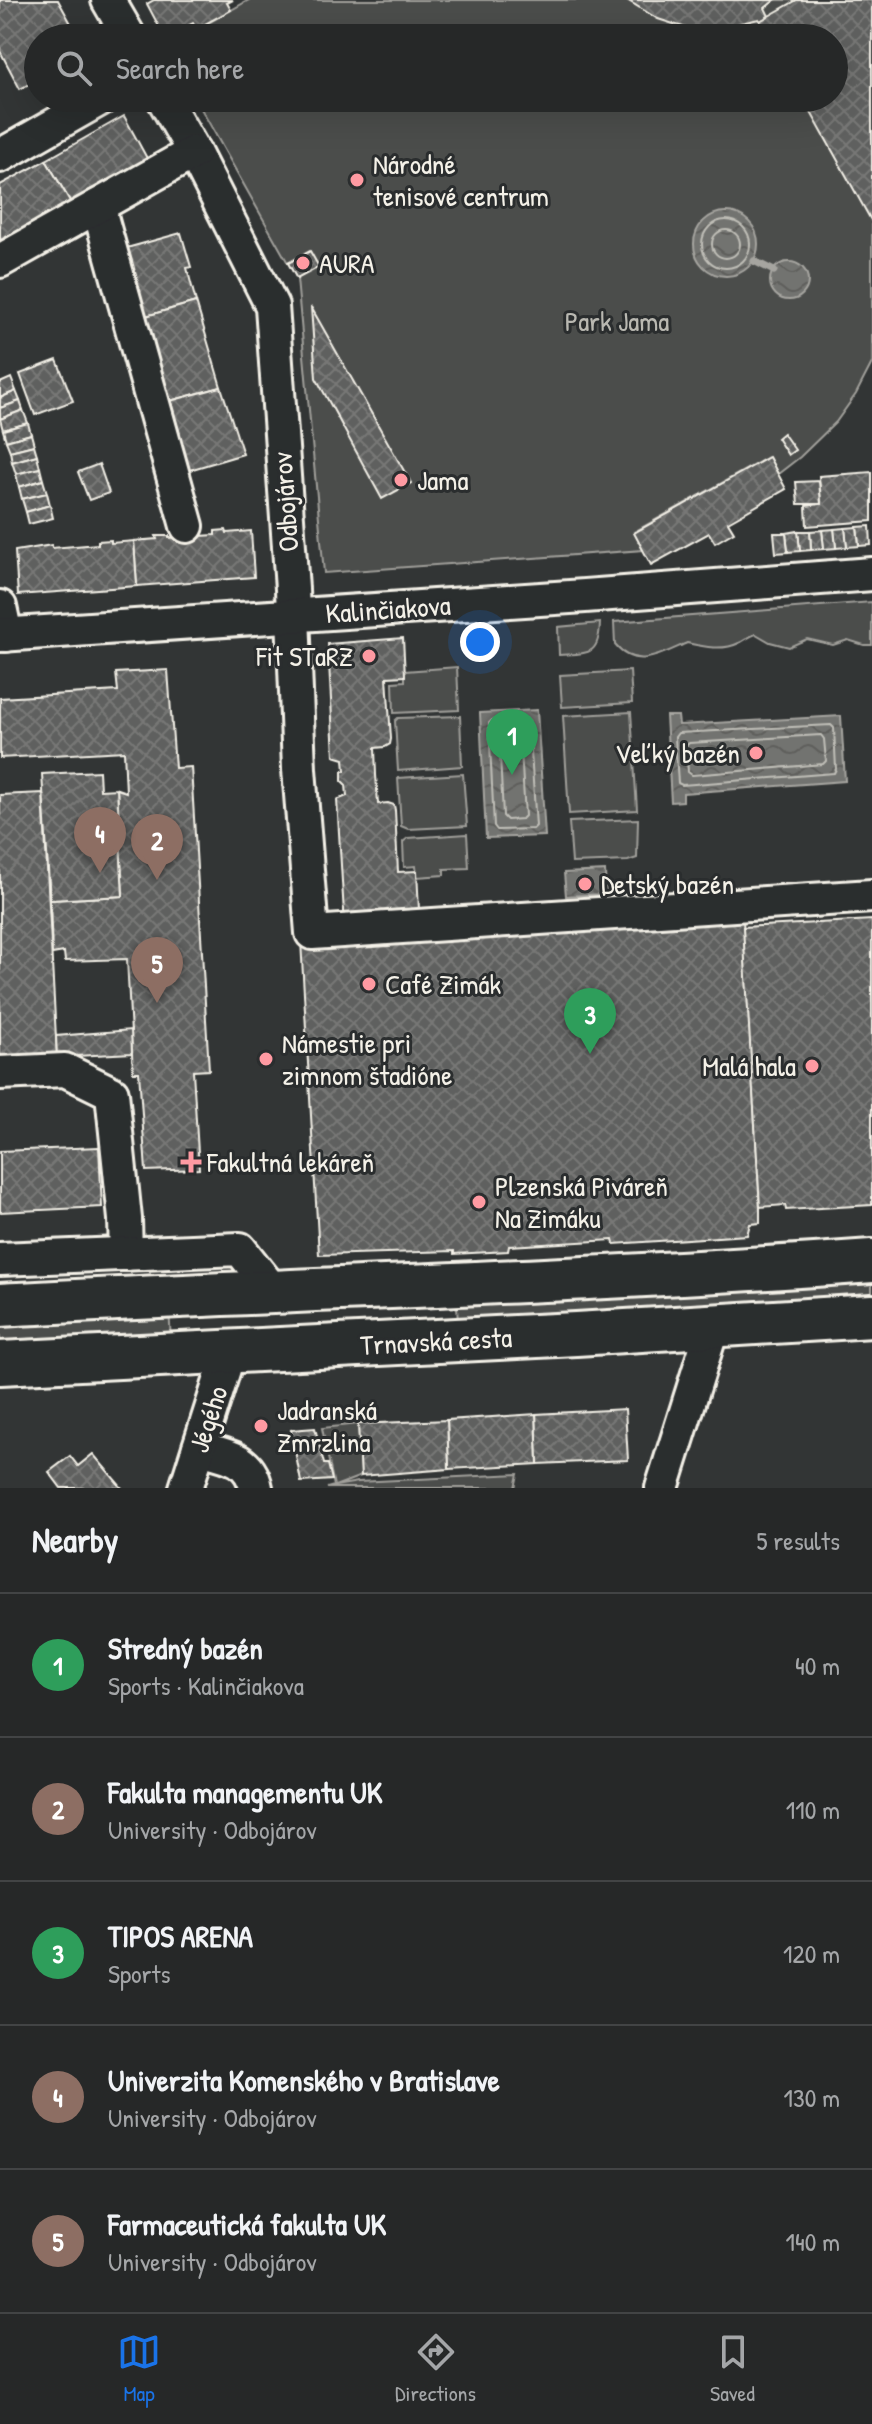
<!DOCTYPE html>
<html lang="en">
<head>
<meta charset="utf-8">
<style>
	body { margin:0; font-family:"Patrick Hand",sans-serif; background:#323434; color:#f1f3f6 }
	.you { position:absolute; left:480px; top:642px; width:28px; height:28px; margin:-20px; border:6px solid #fff; border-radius:50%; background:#1a73e8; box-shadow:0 0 0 12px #1a73e833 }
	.badge { display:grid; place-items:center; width:52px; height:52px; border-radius:50%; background:#1a73e8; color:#fff; font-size:26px; font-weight:700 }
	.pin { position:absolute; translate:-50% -66px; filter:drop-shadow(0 2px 4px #0008) }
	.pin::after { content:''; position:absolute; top:42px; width:28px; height:24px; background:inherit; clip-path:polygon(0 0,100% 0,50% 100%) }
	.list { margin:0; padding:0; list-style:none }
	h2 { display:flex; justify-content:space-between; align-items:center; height:104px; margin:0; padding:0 32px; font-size:34px }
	h2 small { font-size:26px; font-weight:400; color:#a4a6a8 }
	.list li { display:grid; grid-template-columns:52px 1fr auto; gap:24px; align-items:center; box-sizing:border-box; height:144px; padding:0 32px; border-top:2px solid #424445 }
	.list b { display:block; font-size:30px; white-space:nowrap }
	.list p { margin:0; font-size:26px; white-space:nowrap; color:#a4a6a8 }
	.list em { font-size:26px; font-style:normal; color:#a4a6a8 }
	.icon { flex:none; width:44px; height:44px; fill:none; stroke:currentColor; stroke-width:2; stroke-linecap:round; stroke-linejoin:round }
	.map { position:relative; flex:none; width:872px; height:1488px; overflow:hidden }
	.search { position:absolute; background:#262828; box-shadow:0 8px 32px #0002; left:24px; right:24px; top:24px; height:88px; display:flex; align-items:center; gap:20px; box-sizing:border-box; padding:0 28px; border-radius:44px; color:#a4a6a8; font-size:30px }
	.sheet { height:824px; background:#262828 }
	nav { display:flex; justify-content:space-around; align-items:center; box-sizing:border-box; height:112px; border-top:2px solid #424445; background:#262828; font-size:22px; color:#a4a6a8 }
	nav a { display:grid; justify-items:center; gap:4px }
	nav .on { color:#1a73e8 }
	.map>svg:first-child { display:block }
	.green { fill:#4b4d4c; stroke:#a09f9a; stroke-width:2 }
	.water { fill:url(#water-waves); stroke:#a6a5a0; stroke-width:2 }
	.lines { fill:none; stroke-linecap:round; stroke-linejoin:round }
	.shore { stroke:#c0bfb8; stroke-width:2 }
	.stream { stroke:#a6a5a0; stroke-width:7 }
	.building { fill:url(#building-cross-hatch); stroke:#f4f1e8; stroke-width:2 }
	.minor-casing { stroke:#f4f1e8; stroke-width:38 }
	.major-casing { stroke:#f4f1e8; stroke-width:48 }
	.minor { stroke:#2a2d2e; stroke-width:32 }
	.major { stroke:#2a2d2e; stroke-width:42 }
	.poi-dot { fill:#ff9aa2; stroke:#2a2d2e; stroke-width:3 }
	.labels { text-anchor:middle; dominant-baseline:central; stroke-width:6; stroke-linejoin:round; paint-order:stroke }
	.poi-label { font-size:28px; fill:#f4f1e8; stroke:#2a2d2e; text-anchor:start }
	.park-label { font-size:28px; fill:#b9b8b1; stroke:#2a2d2e }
	.street-label { font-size:28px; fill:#f4f1e8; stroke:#2a2d2e }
</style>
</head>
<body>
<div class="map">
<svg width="872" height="1488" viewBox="0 0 872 1488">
	<defs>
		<pattern id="water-waves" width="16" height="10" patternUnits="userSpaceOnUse" patternTransform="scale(2)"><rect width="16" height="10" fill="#727370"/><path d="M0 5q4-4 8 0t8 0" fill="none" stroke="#5e5e5b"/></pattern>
		<pattern id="building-cross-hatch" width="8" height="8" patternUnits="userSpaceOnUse" patternTransform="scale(2)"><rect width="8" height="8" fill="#5f605f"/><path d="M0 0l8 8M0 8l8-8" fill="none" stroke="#777776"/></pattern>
	</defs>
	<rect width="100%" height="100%" fill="#323535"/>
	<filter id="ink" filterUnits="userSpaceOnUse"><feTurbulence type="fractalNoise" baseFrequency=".0125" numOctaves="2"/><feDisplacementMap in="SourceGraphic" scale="16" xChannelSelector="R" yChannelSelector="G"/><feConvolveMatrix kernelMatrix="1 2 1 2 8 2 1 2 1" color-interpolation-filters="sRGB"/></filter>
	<g filter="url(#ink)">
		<g class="green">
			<path d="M249,0H872V363L856,394L836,422L800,457L778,474L768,457L634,532L643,550L324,573L297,279L195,98H834V38H182Z"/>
			<path d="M872,602V645H864L848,640L833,645L807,639L789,647L770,642L756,634C749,636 746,640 739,643C723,651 704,647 687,643C664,653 636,671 615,645L614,622Z"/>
			<path d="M600,623C599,656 589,653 559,655L558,627Z"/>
			<path d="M457,667L459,710L394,713L393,682L405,681V671Z"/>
			<path d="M630,671L632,703L562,707L560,675Z"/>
			<path d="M631,712L637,810L569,814L563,716Z"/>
			<path d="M460,716L462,766L398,771L395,721L398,718Z"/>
			<path d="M463,774L467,826L408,829L401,826L398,778Z"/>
			<path d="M638,819L637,858L628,861L572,863L569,822Z"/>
			<path d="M467,834L469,868L444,869V875L417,877L416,866L404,867L403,842L408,838Z"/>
			<path d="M872,1276V1296L458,1323L457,1306L734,1288Z"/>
			<path d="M169,1309L171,1340L0,1348V1320Z"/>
			<path d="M358,1424L361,1476L335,1486L358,1482L518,1474L515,1488H327L334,1486L322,1428Z"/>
		</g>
		<g class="water">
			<circle cx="726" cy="244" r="32"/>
			<circle cx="789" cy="281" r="19"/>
			<path d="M537,710L545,836L486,838L480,713Z"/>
			<path d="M666,716H678L679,725L841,716L845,781L683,793V801L671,802Z"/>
			<path d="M605,871L606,894L566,896L564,873Z"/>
		</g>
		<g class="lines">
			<g class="shore">
				<circle cx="726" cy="244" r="24"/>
				<circle cx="726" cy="244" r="14"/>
				<path d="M526,719L529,722L536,826L533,829L497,830L494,826L489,723L492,720Z"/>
				<path d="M831,725L834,728L836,769L834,773L682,785L678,783L675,737L678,733Z"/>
				<path d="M517,729L520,733L525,816L522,819L507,820L503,816L499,733L502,730Z"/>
				<path d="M821,735L824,739L826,761L823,764L692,775L688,772L686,746L689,743Z"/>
			</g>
			<path class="stream" d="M754,261L774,271"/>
		</g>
		<g class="building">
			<path d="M0,0H58L79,38H38V79L20,89L0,51Z"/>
			<path d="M154,0H233L227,3L231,10L196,29L193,23L165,38L147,4Z"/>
			<path d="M627,0H775L765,8L769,16L760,21L759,19L715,29L686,28L658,19Z"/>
			<path d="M797,0H872V222L803,98H834V38H770L760,21Z"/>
			<path d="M124,116L149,162L71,203L46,160Z"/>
			<path d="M46,160L71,203L0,243V185Z"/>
			<path d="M181,233L191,267L187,268L196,302L146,316L136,282L132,283L123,249Z"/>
			<path d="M310,251L319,267L297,279L288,263Z"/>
			<path d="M196,302L221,387L170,401L146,316Z"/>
			<path d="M311,307L411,483L382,499L316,378Z"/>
			<path d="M57,360L73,401L35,415L20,374Z"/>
			<path d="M11,378L16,391L0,398V383Z"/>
			<path d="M221,387L243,454L186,471L176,437L180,435L170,401Z"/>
			<path d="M16,391L20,401L0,408V398Z"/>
			<path d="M20,401L23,410L0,419V408Z"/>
			<path d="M23,410L28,423L3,430L0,419Z"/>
			<path d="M28,423L31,434L6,441L3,430Z"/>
			<path d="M783,433L795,450L788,455L777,438Z"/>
			<path d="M31,434L34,445L10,451L6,441Z"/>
			<path d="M34,445L37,455L12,462L10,451Z"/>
			<path d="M37,455L40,468L16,474L12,462Z"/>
			<path d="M769,457L786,489L728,522L734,532L715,543L709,533L651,565L634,533Z"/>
			<path d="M99,464L109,493L89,500L78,472Z"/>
			<path d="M40,468L43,480L19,487L16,474Z"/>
			<path d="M872,472V521L807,526L806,506L821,504L819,476Z"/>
			<path d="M43,480L47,493L22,499L19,487Z"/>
			<path d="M819,481L821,504H798L796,482Z"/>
			<path d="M47,493L50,505L26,512L22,499Z"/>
			<path d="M50,505L53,518L29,524L26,512Z"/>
			<path d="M870,526L871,545L859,546L857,527Z"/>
			<path d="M857,527L859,546L847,547L845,528Z"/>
			<path d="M845,528L847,547L836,548L834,529Z"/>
			<path d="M834,529L836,548L824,549L822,530Z"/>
			<path d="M226,530L227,533L251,531L254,577L137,586L134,541L157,539L156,536H169V538L215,535V531Z"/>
			<path d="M822,530L824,549L811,550L810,531Z"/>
			<path d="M798,531H810L811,550L800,551Z"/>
			<path d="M798,531L800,551L788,552L786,533Z"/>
			<path d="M774,533H786L788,552L776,553Z"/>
			<path d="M111,540V543L134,541L137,586L18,595L15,551L52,545V548L98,544V541Z"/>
			<path d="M403,638L405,676L387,677L391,739L390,744L385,747L375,748L376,775L378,804L388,803L394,805L395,810L398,872L417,871L419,910L344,914L337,800L347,796L346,785L342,781V771H345L344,759L334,756L328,644Z"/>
			<path d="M168,670L175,768L191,767L209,1070L193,1071L199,1169L146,1171L139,1072H133L127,959L65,961L64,952L52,954L50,900L123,896L117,789L126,792L124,751L0,758V698L118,691L116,673Z"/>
			<path d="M99,771L100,790L117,789L123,896L50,900L42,774Z"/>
			<path d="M43,793L57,1057L0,1060V795Z"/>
			<path d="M743,919L760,1207V1223L750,1224L747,1235L614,1244L613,1240L509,1246L508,1251L454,1254V1251L319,1255L301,941Z"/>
			<path d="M872,920V1205L786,1210L785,1205L760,1207L743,927Z"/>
			<path d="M131,1030L132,1053L57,1057L56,1036Z"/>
			<path d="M99,1147L102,1207L0,1212V1151Z"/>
			<path d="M625,1409L628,1460L538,1464L536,1414Z"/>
			<path d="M536,1414L538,1464L449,1469L447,1420Z"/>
			<path d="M447,1420L449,1469L361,1476L358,1424Z"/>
			<path d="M315,1428L324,1464H328L332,1480L301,1482L291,1430Z"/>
			<path d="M93,1454L122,1488H61L49,1472L70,1456L78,1466Z"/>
		</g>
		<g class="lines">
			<defs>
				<g id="minor">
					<path d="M108,0L130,38"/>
					<path d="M163,98L194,152L272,306L292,589L299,769L312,933L872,896"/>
					<path d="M0,156L102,98"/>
					<path d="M98,206L187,526"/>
					<path d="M0,261L194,152"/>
					<path d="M0,607L6,635"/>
					<path d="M0,635L585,596L872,574"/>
					<path d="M0,1073L65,1070L112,1093L125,1219L126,1254"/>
					<path d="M0,1259L240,1249L274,1292"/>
					<path d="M199,1448C225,1455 250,1457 256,1488"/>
					<path d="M186,1488L230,1350"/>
					<path d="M662,1488L713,1326"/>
				</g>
				<g id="major">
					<path d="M0,1305C291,1289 582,1282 872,1261"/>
					<path d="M0,1363L576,1334L872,1316"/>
				</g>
			</defs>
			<use href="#minor" class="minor-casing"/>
			<use href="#major" class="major-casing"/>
			<use href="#minor" class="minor"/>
			<use href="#major" class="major"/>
		</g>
	</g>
	<g class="poi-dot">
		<circle cx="357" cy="180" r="8"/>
		<circle cx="303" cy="263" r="8"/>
		<circle cx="401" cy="480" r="8"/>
		<circle cx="369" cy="656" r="8"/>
		<circle cx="756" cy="753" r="8"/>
		<circle cx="585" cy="884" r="8"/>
		<circle cx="369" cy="984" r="8"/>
		<circle cx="266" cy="1059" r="8"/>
		<circle cx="812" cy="1066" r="8"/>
		<path d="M187 1150h8v8h8v8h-8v8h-8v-8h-8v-8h8z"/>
		<circle cx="479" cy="1202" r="8"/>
		<circle cx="261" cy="1426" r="8"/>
	</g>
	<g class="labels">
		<g class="poi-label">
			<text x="373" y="164">Národné<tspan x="373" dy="32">tenisové centrum</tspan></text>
			<text x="319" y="263">AURA</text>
			<text x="417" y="480">Jama</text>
			<text x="353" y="656" text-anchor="end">Fit STaRZ</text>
			<text x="740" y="753" text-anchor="end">Veľký bazén</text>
			<text x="601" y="884">Detský bazén</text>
			<text x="385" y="984">Café Zimák</text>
			<text x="282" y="1043">Námestie pri<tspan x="282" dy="32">zimnom štadióne</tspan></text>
			<text x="796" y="1066" text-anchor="end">Malá hala</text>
			<text x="207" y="1162">Fakultná lekáreň</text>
			<text x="495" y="1186">Plzenská Piváreň<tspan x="495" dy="32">Na Zimáku</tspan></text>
			<text x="277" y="1410">Jadranská<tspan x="277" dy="32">Zmrzlina</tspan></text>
		</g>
		<g class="park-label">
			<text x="617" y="321">Park Jama</text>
		</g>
		<g class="street-label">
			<text transform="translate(285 502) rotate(-94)">Odbojárov</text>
			<text transform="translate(388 609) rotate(-4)">Kalinčiakova</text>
			<text transform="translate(436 1341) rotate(-3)">Trnavská cesta</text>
			<text transform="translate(208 1419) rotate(-72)">Jégého</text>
		</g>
	</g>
</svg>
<div class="you"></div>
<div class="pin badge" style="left:512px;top:775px;background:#2e9e5b">1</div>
<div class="pin badge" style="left:157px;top:880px;background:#8d6e63">2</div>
<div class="pin badge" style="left:590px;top:1054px;background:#2e9e5b">3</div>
<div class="pin badge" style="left:100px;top:873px;background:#8d6e63">4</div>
<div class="pin badge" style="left:157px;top:1003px;background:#8d6e63">5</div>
<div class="search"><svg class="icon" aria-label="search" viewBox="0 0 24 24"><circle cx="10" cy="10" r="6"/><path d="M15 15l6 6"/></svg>Search here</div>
</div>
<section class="sheet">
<h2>Nearby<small>5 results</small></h2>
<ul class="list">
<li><span class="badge" style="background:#2e9e5b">1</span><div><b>Stredný bazén</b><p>Sports · Kalinčiakova</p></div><em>40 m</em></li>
<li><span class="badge" style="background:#8d6e63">2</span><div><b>Fakulta managementu UK</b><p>University · Odbojárov</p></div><em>110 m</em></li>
<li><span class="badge" style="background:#2e9e5b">3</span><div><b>TIPOS ARENA</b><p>Sports</p></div><em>120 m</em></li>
<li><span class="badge" style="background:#8d6e63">4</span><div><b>Univerzita Komenského v Bratislave</b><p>University · Odbojárov</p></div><em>130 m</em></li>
<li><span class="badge" style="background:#8d6e63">5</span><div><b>Farmaceutická fakulta UK</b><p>University · Odbojárov</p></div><em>140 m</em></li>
</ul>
</section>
<nav>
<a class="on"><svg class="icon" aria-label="map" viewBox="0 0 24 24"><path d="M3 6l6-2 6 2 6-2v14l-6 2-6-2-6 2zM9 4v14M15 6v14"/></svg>Map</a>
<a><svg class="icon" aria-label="directions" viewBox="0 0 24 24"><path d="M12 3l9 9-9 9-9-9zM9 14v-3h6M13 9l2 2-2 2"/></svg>Directions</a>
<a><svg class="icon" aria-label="saved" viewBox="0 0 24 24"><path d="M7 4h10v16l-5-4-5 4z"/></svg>Saved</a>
</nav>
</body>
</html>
